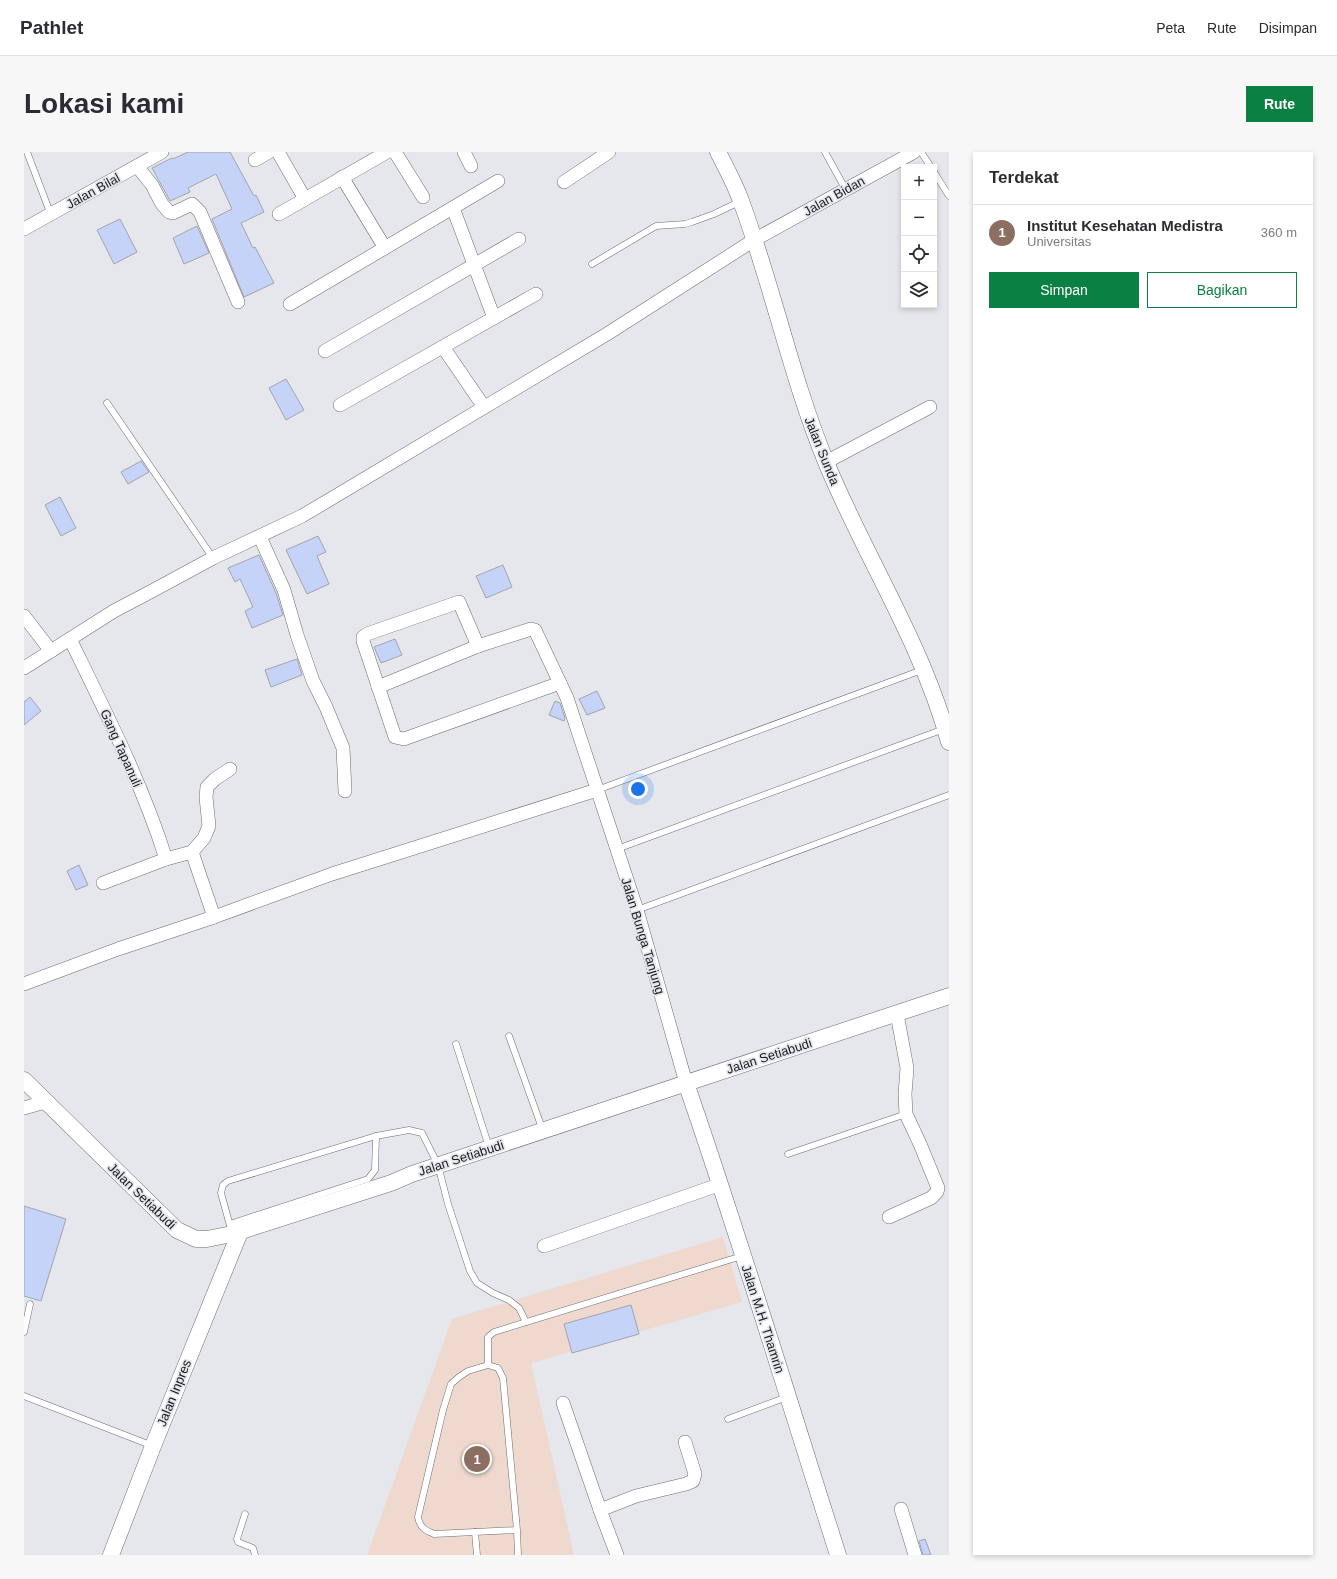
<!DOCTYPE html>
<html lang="id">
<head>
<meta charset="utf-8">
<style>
	body { margin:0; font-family:Helvetica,sans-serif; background:#f7f7f7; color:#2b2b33 }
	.controls { position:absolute; right:12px; top:12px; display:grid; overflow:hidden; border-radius:0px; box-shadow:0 2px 6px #0003 }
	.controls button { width:36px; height:36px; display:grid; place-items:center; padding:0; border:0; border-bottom:1px solid #e1e1e2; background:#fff; color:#2b2b33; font:20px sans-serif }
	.you { position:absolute; left:614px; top:637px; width:14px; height:14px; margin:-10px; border:3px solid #fff; border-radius:50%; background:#1a73e8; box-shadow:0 0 0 6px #1a73e833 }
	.badge { display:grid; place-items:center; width:26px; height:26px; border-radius:50%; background:#0b8043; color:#fff; font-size:13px; font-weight:700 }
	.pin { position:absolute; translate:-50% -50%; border:2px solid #fff; box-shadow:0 1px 4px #0006 }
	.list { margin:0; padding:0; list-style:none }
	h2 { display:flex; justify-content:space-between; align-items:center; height:52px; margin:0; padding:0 16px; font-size:17px }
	h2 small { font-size:13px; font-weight:400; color:#7c7c81 }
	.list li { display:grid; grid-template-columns:26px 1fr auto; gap:12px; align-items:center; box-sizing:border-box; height:56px; padding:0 16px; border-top:1px solid #e1e1e2 }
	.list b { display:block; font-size:15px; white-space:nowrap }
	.list p { margin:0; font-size:13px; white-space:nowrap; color:#7c7c81 }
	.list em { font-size:13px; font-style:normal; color:#7c7c81 }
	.actions { display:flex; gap:8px; padding:12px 16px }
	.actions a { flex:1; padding:9px 0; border:1px solid #0b8043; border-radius:0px; text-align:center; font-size:14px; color:#0b8043 }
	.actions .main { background:#0b8043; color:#fff }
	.icon { flex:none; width:22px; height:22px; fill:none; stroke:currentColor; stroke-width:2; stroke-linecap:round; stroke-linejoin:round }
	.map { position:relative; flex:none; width:925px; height:1403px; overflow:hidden; border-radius:0px }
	header { display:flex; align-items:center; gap:24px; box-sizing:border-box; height:56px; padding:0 20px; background:#fff; border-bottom:1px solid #e1e1e2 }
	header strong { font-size:19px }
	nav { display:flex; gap:22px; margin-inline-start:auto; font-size:14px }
	.intro { display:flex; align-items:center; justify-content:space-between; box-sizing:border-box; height:96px; padding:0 24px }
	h1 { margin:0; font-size:28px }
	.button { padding:10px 18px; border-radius:0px; background:#0b8043; color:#fff; font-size:14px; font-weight:700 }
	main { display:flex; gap:24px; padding:0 24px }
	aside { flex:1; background:#fff; border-radius:0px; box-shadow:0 2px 6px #0003 }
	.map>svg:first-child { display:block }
	.education { fill:#efd8cd }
	.building { fill:#c6d3f9; stroke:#a2a4a9 }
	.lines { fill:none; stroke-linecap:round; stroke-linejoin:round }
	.service-casing { stroke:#6a6c71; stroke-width:7 }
	.minor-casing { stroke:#6a6c71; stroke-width:14 }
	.tertiary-casing { stroke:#6a6c71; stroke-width:17 }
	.service { stroke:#fff; stroke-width:6 }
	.minor { stroke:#fff; stroke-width:13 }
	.tertiary { stroke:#fff; stroke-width:16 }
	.labels { text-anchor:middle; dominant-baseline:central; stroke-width:3.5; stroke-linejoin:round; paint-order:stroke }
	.street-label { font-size:13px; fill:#1b1c1e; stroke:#e5e7ed }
</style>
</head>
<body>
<header>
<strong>Pathlet</strong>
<nav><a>Peta</a><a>Rute</a><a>Disimpan</a></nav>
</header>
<div class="intro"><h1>Lokasi kami</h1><a class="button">Rute</a></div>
<main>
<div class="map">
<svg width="925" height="1403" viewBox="0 0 925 1403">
	<rect width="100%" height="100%" fill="#e5e7ed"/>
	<path class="education" d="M699,1085L718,1150L507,1211L550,1403H343L428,1167Z"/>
	<g class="building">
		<path d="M164,0H206L230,44L232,43L240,60L217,71L229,96L231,95L250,131L220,145L188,67L208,57L192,22L164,36L166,40L146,49L145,47L128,16L148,6L149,7Z"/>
		<path d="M96,67L113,100L90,112L73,78Z"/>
		<path d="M173,74L185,101L160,112L149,86Z"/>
		<path d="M262,227L280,258L262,268L245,236Z"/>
		<path d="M117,309L125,320L104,332L97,320Z"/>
		<path d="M36,345L52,376L37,384L21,353Z"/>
		<path d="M294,384L302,400L293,404L305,432L283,442L262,398Z"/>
		<path d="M235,403L252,441L259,463L228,476L221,459L229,455L216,427L211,430L204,416Z"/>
		<path d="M479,413L488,435L462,446L452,424Z"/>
		<path d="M371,487L378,503L357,511L350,495Z"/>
		<path d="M273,507L278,523L247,535L241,518Z"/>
		<path d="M573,539L581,556L563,563L555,547Z"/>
		<path d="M6,545L17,559L0,573V550Z"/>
		<path d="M531,549L536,551L541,566L540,569L525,563Z"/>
		<path d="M55,713L64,733L52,738L43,719Z"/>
		<path d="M0,1054L42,1067L17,1149L0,1144Z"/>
		<path d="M607,1153L615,1182L548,1201L540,1172Z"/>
		<path d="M901,1387L907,1403H899L895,1389Z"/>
	</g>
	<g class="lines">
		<defs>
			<g id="service">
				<path d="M3,0L27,63"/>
				<path d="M801,0L822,38"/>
				<path d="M897,0L907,15"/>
				<path d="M910,20L925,44"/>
				<path d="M568,112L632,74L661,72L668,70L690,62L717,49"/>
				<path d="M83,251L189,406"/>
				<path d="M573,638L898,518"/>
				<path d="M593,697L920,577"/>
				<path d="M613,758L925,643"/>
				<path d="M485,884L519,979"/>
				<path d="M432,892L465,995"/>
				<path d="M764,1002L882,962"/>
				<path d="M206,1072L344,1027L351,1018L352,984"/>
				<path d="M208,1081L197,1041L199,1033L204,1029L352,984L385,978L398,981L414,1013L424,1052L446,1119L453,1131L469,1141L485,1148L495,1156L502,1170"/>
				<path d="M0,1180L6,1152"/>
				<path d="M464,1213V1185L470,1180L718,1104"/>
				<path d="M0,1244L129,1294"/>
				<path d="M704,1267L763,1245"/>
				<path d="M221,1362L213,1387L214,1390L229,1396L231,1403"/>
				<path d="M493,1378L410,1382C401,1378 396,1376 394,1365L419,1258L427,1232L435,1225L444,1219L464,1213L474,1216L479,1226L493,1378L494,1403"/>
				<path d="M451,1380L453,1403"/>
			</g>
			<g id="minor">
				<path d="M254,0L281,47"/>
				<path d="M371,0L399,45"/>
				<path d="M440,0L447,14"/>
				<path d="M231,8L245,0"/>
				<path d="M113,14L128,33L138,52L145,60L149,61L168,52L176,60L214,150"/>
				<path d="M318,25L361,96"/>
				<path d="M540,30L585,0"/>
				<path d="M429,56L470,166"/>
				<path d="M255,62L363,0"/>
				<path d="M0,77L138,0"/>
				<path d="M266,152L474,29"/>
				<path d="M419,195L460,255"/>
				<path d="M301,199L495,87"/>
				<path d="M316,253L512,142"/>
				<path d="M802,310L906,255"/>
				<path d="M236,385L260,438L273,483L289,529L302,555L319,596L321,639"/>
				<path d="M0,464L27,499"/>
				<path d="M46,487C81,559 118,631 142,707"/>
				<path d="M454,494L435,450L343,482L339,485V489L371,585L380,587L536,531"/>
				<path d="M0,516L90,459L128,439L189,406L278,364L305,348L583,182L730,88L890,0"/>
				<path d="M354,535L454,494L507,477L511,478L543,546L613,758L662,931"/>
				<path d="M168,700L190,765"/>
				<path d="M79,731L142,707L168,700L180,686L185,674L182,645L183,635L191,627L206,617"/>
				<path d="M0,832L94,797L190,765L308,722L573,638"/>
				<path d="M0,956L21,950"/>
				<path d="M865,1065L907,1046L913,1040L914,1036L896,992L882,962L881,942L883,916L873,862"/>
				<path d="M520,1094L697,1032"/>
				<path d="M539,1251L576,1358L593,1403"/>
				<path d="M877,1357L891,1403"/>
				<path d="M576,1358L612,1344L662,1332L669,1329L671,1322L661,1290"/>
			</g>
			<g id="tertiary">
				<path d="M694,0C702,16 711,32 717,49C749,135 767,225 802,310C841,405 898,491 925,590"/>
				<path d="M0,928L153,1078L172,1087H183L208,1082L367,1031L388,1022L925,844"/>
				<path d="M662,931C716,1087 764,1246 814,1403"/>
				<path d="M87,1403L129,1294L216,1080"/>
			</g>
		</defs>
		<use href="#service" class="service-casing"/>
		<use href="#minor" class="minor-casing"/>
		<use href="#tertiary" class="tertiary-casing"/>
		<use href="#service" class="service"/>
		<use href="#minor" class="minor"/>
		<use href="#tertiary" class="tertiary"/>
	</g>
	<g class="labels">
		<g class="street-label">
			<text transform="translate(69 39) rotate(-29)">Jalan Bilal</text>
			<text transform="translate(810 44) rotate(-29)">Jalan Bidan</text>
			<text transform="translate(798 299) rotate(68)">Jalan Sunda</text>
			<text transform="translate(97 596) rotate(66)">Gang Tapanuli</text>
			<text transform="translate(619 784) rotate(73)">Jalan Bunga Tanjung</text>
			<text transform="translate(745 904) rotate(-18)">Jalan Setiabudi</text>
			<text transform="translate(437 1006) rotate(-18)">Jalan Setiabudi</text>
			<text transform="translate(118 1044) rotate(44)">Jalan Setiabudi</text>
			<text transform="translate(739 1167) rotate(72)">Jalan M.H. Thamrin</text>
			<text transform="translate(150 1241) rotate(-68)">Jalan Inpres</text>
		</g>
	</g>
</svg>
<div class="controls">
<button>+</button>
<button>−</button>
<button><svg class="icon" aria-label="locate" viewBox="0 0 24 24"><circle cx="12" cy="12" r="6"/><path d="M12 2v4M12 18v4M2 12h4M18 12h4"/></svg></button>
<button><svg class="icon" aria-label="layers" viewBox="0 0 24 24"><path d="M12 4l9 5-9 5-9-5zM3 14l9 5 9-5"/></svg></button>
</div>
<div class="you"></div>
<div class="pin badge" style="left:453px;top:1307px;background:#8d6e63">1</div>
</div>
<aside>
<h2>Terdekat<small></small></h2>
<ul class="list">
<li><span class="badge" style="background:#8d6e63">1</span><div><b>Institut Kesehatan Medistra</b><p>Universitas</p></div><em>360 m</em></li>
</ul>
<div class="actions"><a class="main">Simpan</a><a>Bagikan</a></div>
</aside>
</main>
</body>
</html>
